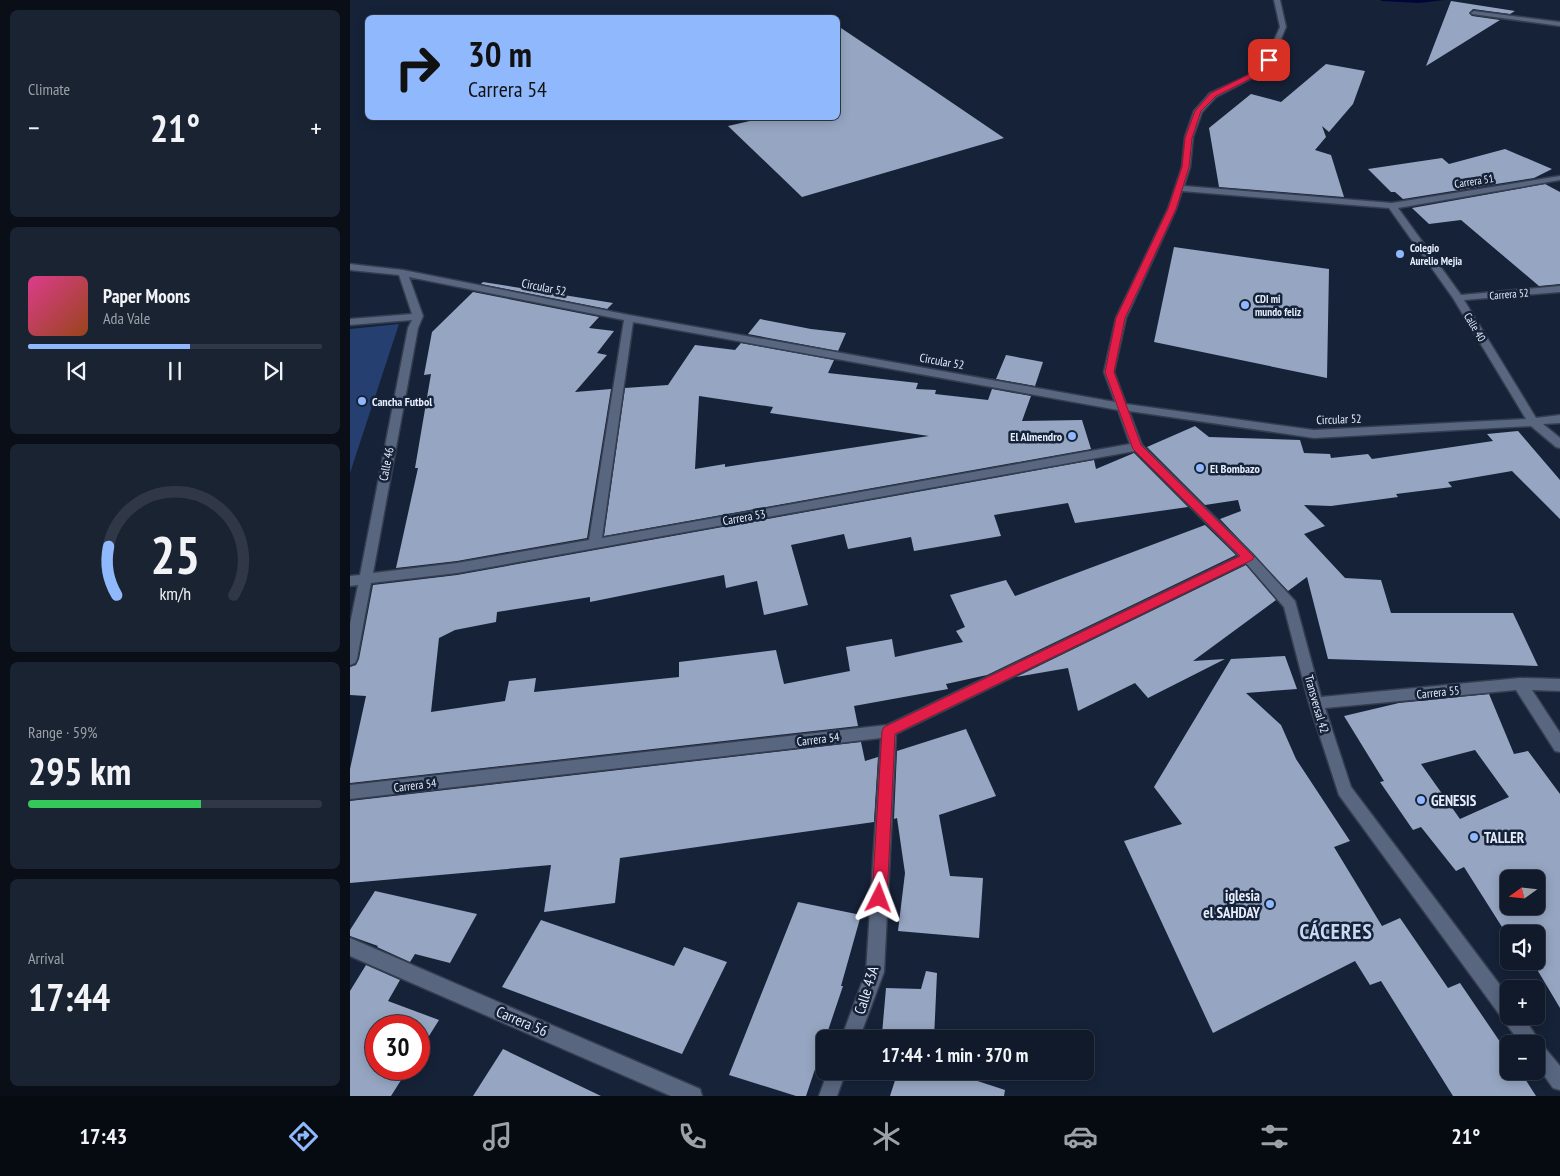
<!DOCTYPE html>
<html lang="en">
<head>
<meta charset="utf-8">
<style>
	:root { --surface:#101a2a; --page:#192332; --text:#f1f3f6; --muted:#9ca1a8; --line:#303847; --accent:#90b8fd }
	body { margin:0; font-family:"PT Sans Narrow",sans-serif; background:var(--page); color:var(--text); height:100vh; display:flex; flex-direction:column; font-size:19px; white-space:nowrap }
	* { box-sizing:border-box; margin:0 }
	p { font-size:16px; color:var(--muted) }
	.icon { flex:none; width:28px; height:28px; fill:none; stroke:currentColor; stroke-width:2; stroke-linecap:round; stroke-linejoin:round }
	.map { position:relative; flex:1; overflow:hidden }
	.sheet { display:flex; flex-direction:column; gap:10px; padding:10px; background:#090e17; width:350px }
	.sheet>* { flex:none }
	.banner { position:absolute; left:15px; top:15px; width:475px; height:105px; border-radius:8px; box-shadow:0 2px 12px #0003,0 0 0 1px var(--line); background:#90b8fd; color:#111; overflow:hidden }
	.needle { width:32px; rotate:255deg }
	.tools { position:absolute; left:1150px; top:870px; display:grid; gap:10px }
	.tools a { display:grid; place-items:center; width:45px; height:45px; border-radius:8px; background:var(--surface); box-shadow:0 2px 12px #0003,0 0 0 1px var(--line); font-size:25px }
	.speed { position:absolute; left:15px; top:1015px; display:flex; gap:10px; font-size:25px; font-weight:700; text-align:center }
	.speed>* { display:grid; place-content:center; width:65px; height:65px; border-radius:50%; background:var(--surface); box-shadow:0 2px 12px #0003,0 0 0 1px var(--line); line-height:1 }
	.speed .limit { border:8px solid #d22; background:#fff; color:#111 }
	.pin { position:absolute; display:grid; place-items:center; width:42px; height:42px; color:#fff; margin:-21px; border-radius:10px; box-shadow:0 2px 8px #0006 }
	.me { position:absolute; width:55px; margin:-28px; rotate:3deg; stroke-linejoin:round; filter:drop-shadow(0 0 4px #0008) }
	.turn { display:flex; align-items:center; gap:18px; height:105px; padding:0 20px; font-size:22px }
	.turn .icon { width:65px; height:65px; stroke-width:2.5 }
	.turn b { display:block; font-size:35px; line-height:42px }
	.big { font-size:38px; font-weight:800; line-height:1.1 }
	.sheet .card { flex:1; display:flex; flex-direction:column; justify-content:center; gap:8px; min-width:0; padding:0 18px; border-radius:8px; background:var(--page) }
	.sheet .dial { align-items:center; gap:0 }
	.dial svg { height:130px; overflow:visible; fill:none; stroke:var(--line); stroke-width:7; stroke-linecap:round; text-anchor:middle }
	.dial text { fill:var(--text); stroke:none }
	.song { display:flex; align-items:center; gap:15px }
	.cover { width:60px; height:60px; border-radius:8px; background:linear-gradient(135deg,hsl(330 70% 55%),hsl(20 70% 35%)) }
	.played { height:5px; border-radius:2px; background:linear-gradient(90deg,var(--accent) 55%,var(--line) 55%) }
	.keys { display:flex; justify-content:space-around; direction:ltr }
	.heat { display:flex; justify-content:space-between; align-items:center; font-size:28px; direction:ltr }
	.charge { height:8px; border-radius:4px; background:linear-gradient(90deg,#34c759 59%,var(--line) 0) }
	.trip { position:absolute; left:466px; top:1030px; width:278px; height:50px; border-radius:8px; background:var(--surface); box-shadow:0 2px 12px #0003,0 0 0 1px var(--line); font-weight:800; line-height:50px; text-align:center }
	.menu { display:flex; height:80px; justify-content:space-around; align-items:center; background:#060a11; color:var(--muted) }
	.menu .icon { width:35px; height:35px }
	.menu .active { color:var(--accent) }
	.menu b { font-size:22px; color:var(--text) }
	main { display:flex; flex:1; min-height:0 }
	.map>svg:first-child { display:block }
</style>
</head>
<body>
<main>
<section class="sheet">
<div class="card"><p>Climate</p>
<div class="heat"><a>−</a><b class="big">21°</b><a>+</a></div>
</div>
<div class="card">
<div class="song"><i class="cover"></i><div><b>Paper Moons</b><p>Ada Vale</p></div></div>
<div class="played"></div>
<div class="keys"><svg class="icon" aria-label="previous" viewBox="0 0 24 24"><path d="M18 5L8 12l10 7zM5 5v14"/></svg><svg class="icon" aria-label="pause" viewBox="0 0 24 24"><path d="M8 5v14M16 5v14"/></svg><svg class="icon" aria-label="next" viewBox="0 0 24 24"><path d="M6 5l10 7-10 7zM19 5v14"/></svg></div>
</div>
<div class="card dial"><svg viewBox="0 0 100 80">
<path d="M14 69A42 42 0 1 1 86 69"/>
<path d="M14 69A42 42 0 0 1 9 39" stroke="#90b8fd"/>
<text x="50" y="56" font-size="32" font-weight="700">25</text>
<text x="50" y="72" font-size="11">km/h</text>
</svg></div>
<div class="card"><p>Range · 59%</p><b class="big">295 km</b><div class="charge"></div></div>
<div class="card"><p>Arrival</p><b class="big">17:44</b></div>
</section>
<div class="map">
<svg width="1210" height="1096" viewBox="0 0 1210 1096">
	<rect width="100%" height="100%" fill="#162238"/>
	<path fill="#243f70" d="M49,324L0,473V329Z"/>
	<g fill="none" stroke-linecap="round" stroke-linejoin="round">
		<path fill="#000538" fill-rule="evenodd" d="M1030,0H1094L1069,3L1032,1Z"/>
	</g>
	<path fill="#96a6c2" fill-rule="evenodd" d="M1101,1L1165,11L1160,14L1123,9L1119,13L1122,16L1150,20L1076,66Z
		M488,26L573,83L654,138L452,197L378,126L413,118H488Z
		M976,64L1015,71L1003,104L979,132L972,126L976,137L965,150L981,155L994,197L869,187L859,128L901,94L931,102Z
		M1155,149L1202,169L1184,178L1053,199L1045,192H1041L1018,169L1092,158L1099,164Z
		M1195,184L1210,192V284L1189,286L1111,220L1079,224L1062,208Z
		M824,247L979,269L977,378L804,342Z
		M133,282L263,303L257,309L131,284Z
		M123,292L249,317L239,328L264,331L247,353L257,355L225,392L261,389L237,538L107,561L46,568L68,468H65L81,374L74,375L82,332Z
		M410,319L461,329L496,333L488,351L398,334Z
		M391,343L484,360L478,373L568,383L566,389L586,390L585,394L638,400L642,389L681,396L672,421L732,420L741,449L254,536L275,388L318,385L345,345L385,350ZM349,396L423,407L420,413L579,436L375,467V464L345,469Z
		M656,355L693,362L685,386L646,379Z
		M845,426L859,437L950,440L954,453L980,454L981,458L1018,454L1022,459L1143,441L1137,434L1168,431L1210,480V519L1162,471L1098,482L1102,487L1046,494L1048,497L981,506L954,505L975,526L954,534L995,578L1031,580L1041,613H1163L1188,666L978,659L957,577L938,591L870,519L891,511L888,500L855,505L797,447Z
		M784,453L838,507L725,523L718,503L644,515L651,536L564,551L561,537L498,549L494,534L441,545L458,605L414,615L407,581L376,588L374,575L240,602V597L147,612L146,622L105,630L89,638L81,712L155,701L159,681L186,678L184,692L329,677V662L426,650L434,684L500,671L496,647L542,639L545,657L613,642L606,631L615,627L600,595L656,580L665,596L855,525L886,555L637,675L596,684L598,689L504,706L508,726L0,783V769L16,696L0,695V667L6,665L9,659L23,585L107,575L744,460L746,469Z
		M896,565L926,600L843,661L875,659L798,698L785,683L728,711L718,668L666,677Z
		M935,656L947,689L896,693L931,725L946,759L1000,841L984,847L1032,926L1050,918L1098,988L1110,983L1159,1055V1071H1170L1186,1096H1103L1031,981L1020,985L1005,961L863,1033L774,841L832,824L804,787L881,659Z
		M1139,694L1164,754L1178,751L1210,794V1008L1182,961H1186V934H1165L1159,924V938L1114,867L1106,871L1071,827L1063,830L1030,782L1034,781L994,716L1049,703ZM1125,750L1159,797L1110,819L1071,764ZM1159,879H1186V906H1159Z
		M616,729L646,796L589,815L600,876L633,878L629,938L548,931L555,873L547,818L544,819L547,751Z
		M511,742L515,761L528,757L524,822L270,858L265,903L194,912L201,865L0,883V801Z
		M25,891L127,914L100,963L65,954L60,962L27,947L28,946L0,936V930Z
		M448,902L511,915L491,986H493L456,1096H446L379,1075Z
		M191,920L324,966L334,947L377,962L332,1054L152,987Z
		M16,965L50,980L38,1001L89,1020L69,1052V1026H26V1069H58L41,1096H0V991Z
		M576,971L587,973L584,1039H557L558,1035L532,1034L536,988L571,989Z
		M153,1049L251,1096H123Z
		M548,1071H597L655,1090L654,1096H540Z"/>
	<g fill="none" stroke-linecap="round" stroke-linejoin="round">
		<g stroke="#353d4f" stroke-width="3">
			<path id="minor" d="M924,0H930L936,27L922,60L908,75L866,97L852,112L843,137L840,167L834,186L1042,203L1210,176V180L1048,208L1111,295L1210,286V292L1114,300L1186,418L1210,415V423L1193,424L1210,438V448L1206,447L1181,426L964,438L779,411L792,445L902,554L945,601L971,697L1170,678L1210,679V691L1182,690L1210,733V752L1205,751L1166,690L975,708L1001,787L1159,997V1016H1173L1190,1042L1210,1066V1090L1203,1088L1186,1064V1044H1171L989,795L959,703L934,607L896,563L546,734L534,972L509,1039H491L516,972L531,738L0,799V785L537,725L889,556L785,451L107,573L21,583L7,659L5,663L0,665V624L8,585L0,586V576L10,575L58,328L62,320L0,325V319L62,314L49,275L0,270V264L53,270L279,315L765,402L754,372L766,318L818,209L832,167L835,137L844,111L860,93L904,73L916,59L930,27ZM832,191L1039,208L1103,298L1176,419L964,430L776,404L764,372L776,318L826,209ZM59,277L274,320L239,540L107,563L23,573L68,328L73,316ZM283,322L768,410L780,444L252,538Z
				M1124,11L1210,22V26L1122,14L1121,13Z
				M0,938L350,1089L352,1096H321L0,956Z
				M478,1071H496L487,1096H469Z"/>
		</g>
		<use href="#minor" fill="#586680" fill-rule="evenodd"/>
	</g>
	<path fill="#e11d48" stroke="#92132f" d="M917,59L922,60L908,75L866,96L851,111L842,138L839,167L826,209L775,318L764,372L791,445L904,557L902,560L545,734L537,898L534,903L529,905L524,903L522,898L532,731L534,727L890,556L783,449L755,372L766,318L818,209L832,167L835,138L845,111L861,93L904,72Z"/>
	<g fill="#90b8fd" stroke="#162238" stroke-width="2">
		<circle cx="1050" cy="254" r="5"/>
		<circle cx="895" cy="305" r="5"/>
		<circle cx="12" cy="401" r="5"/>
		<circle cx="722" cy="436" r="5"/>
		<circle cx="850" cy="468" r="5"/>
		<circle cx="1071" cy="800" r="5"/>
		<circle cx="1124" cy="837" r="5"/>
		<circle cx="920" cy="904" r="5"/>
	</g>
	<g text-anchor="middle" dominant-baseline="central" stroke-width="5" stroke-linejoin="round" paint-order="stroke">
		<g font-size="11" fill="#e5edfc" stroke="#162238">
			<text transform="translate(1124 181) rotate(-9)">Carrera 51</text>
			<text transform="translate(1159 294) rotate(-5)">Carrera 52</text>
			<text transform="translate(1125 327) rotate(59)">Calle 40</text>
		</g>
		<g font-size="11" font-weight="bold" fill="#e5edfc" stroke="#162238" text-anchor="start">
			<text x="1060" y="248">Colegio<tspan x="1060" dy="13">Aurelio Mejia</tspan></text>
			<text x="905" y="299">CDI mi<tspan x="905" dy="13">mundo feliz</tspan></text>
		</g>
		<g font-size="12" fill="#e5edfc" stroke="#162238">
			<text transform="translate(194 287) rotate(11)">Circular 52</text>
			<text transform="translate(592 361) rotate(10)">Circular 52</text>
			<text transform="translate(989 419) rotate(-2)">Circular 52</text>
			<text transform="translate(36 464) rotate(-79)">Calle 46</text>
			<text transform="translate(394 517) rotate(-10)">Carrera 53</text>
			<text transform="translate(1088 692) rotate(-6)">Carrera 55</text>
			<text transform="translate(967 704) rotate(74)">Transversal 42</text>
			<text transform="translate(468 739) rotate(-7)">Carrera 54</text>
			<text transform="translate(65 785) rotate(-7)">Carrera 54</text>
		</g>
		<g font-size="12" font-weight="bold" fill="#e5edfc" stroke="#162238" text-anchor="start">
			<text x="22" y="401">Cancha Futbol</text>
			<text x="712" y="436" text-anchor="end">El Almendro</text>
			<text x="860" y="468">El Bombazo</text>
		</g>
		<g font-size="15" font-weight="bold" fill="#e5edfc" stroke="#162238" text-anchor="start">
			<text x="1081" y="800">GENESIS</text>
			<text x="1134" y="837">TALLER</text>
			<text x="910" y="895" text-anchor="end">iglesia<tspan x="910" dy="17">el SAHDAY</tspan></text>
		</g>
		<g font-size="15" fill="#e5edfc" stroke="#162238">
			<text transform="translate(516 990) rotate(-73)">Calle 43A</text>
			<text transform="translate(172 1021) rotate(23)">Carrera 56</text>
		</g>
		<g font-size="21" font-weight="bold" letter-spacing="1" fill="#cad9f3" stroke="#162238">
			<text x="986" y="931">CÁCERES</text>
		</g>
	</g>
</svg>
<div class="tools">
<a><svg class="needle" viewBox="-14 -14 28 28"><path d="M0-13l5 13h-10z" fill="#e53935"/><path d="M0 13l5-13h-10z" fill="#9ca1a8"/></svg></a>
<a><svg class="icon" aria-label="sound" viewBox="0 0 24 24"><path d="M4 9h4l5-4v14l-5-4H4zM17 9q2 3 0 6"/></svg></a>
<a>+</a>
<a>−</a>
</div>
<div class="speed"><div class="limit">30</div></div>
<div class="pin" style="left:919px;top:60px;background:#d93025"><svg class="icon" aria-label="arrive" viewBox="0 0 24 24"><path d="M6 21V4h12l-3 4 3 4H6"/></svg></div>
<svg class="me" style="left:529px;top:898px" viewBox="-20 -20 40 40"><path d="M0-17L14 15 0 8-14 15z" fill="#e11d48" stroke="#fff" stroke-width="4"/></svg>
<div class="trip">17:44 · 1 min · 370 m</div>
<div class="banner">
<div class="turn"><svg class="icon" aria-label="right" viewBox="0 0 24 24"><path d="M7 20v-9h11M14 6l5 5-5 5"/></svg><div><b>30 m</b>Carrera 54</div></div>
</div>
</div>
</main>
<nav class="menu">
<b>17:43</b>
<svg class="icon active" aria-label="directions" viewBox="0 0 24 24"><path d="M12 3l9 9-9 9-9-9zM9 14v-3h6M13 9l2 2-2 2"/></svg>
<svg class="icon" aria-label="music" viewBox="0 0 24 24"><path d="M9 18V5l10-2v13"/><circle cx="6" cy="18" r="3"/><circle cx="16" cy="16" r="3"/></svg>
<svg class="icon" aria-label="phone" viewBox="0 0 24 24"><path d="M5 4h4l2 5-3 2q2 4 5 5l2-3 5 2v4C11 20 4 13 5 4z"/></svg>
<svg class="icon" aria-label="climate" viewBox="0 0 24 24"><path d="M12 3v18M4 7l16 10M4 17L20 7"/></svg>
<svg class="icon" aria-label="car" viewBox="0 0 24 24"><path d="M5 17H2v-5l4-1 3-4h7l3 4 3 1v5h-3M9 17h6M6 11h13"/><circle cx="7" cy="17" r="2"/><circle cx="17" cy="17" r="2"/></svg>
<svg class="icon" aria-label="filters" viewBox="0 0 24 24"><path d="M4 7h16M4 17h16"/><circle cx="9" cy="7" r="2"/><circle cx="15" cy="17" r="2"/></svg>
<b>21°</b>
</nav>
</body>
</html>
